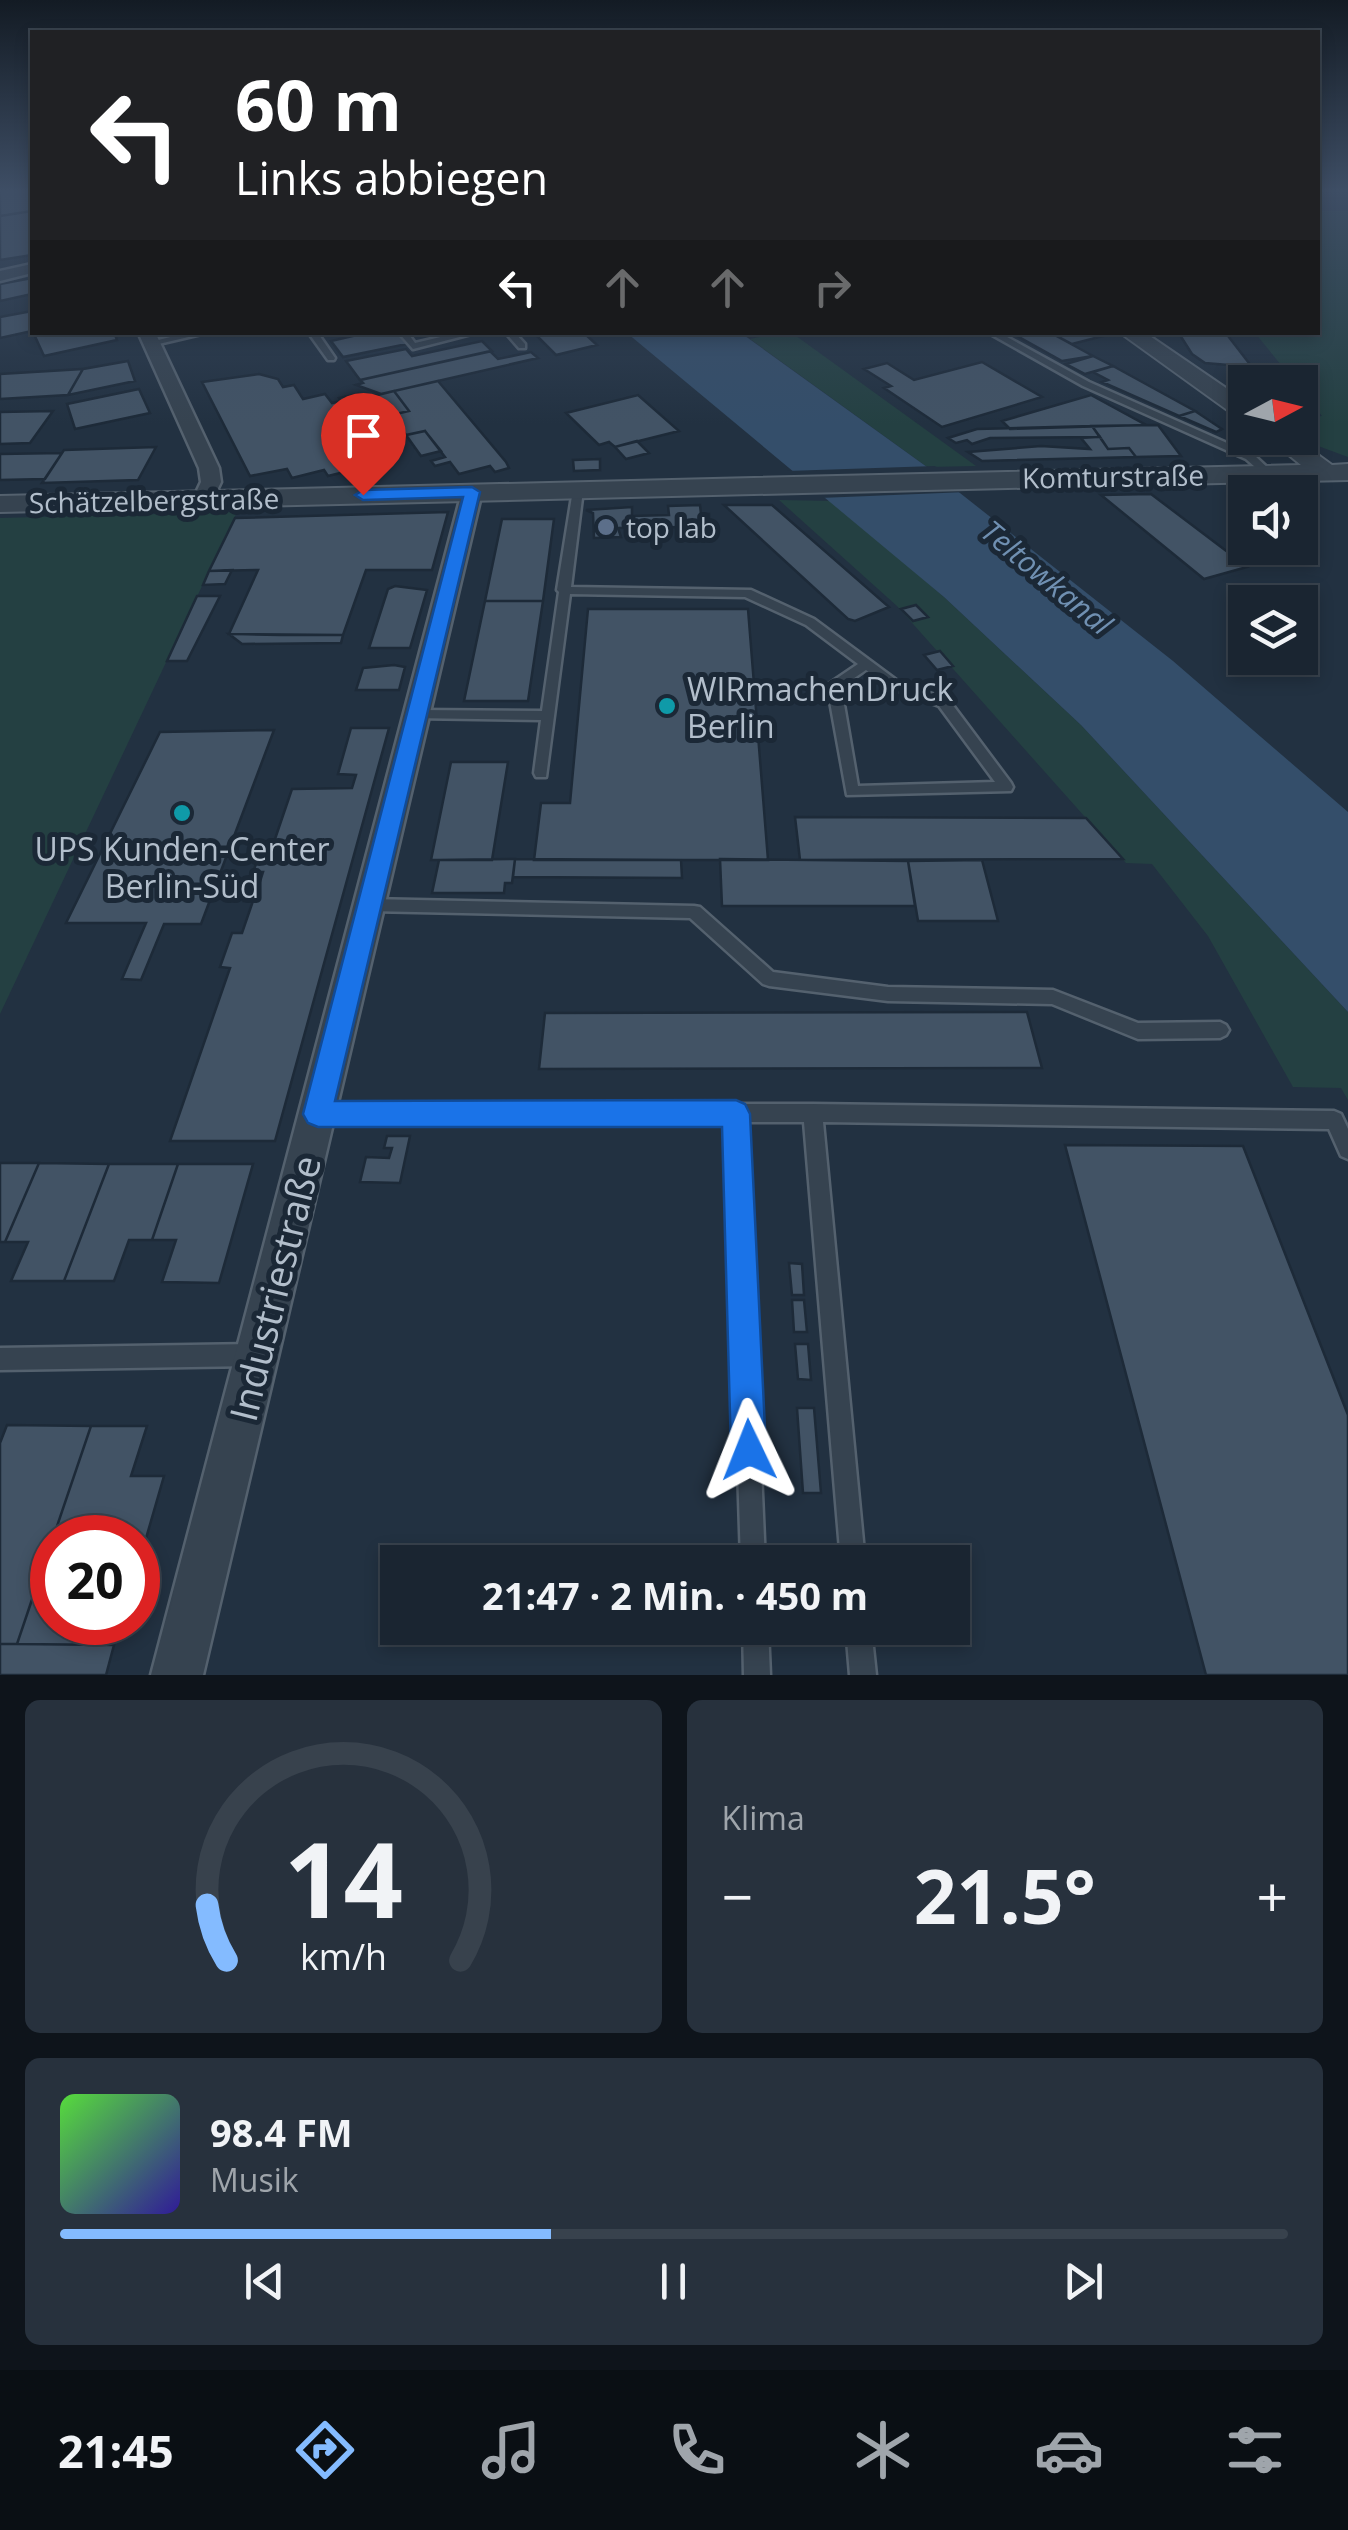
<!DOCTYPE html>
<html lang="de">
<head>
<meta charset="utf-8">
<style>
	:root { --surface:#1a2531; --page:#27313d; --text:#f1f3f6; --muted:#9fa5ab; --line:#38424d; --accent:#84bbff }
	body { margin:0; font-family:"Open Sans",sans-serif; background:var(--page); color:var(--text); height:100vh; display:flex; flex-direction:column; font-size:38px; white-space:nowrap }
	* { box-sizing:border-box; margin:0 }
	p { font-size:32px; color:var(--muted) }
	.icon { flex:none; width:55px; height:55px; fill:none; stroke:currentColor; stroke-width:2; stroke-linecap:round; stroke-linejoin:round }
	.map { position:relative; height:1675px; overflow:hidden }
	.drawer { display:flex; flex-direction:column; gap:25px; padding:25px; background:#0e141b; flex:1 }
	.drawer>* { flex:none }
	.hud { position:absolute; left:30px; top:30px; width:1290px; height:305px; border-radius:0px; box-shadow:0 5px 15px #0003,0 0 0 2px var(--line); background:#202124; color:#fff; overflow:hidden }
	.needle { width:65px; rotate:83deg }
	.buttons { position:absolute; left:1228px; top:365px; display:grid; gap:20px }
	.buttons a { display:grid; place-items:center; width:90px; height:90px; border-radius:0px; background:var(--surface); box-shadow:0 5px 15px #0003,0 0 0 2px var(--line); font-size:50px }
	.speed { position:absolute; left:30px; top:1515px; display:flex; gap:20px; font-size:50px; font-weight:700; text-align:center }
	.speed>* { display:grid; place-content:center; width:130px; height:130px; border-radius:50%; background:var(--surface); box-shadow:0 5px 15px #0003,0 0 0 2px var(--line); line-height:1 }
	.speed .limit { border:15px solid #d22; background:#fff; color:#111 }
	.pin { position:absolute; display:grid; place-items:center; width:85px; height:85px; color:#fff; margin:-102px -42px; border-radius:50% 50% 50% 0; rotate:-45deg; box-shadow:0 0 10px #0007 }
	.pin .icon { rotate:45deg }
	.me { position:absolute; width:110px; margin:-55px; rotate:358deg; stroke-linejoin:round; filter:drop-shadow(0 0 8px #0008) }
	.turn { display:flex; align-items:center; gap:35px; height:210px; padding:0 40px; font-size:45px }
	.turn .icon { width:130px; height:130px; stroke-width:2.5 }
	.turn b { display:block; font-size:70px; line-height:85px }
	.lanes { display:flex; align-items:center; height:95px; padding:0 40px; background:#0003; justify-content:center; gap:50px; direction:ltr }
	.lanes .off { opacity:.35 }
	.big { font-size:75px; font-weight:700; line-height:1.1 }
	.drawer .widget { flex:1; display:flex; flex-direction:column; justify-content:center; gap:15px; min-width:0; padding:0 35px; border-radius:15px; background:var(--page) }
	.drawer .dial { align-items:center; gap:0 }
	.dial svg { height:260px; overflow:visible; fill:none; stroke:var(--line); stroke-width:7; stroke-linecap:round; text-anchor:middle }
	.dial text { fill:var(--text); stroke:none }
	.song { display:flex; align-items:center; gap:30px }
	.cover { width:120px; height:120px; border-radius:15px; background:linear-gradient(135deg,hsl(110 70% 55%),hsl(250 70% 35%)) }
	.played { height:10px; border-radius:5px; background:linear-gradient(90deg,var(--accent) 40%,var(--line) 40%) }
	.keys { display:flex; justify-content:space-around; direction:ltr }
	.heat { display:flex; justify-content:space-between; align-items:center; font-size:55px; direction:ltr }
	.drawer .tiles { flex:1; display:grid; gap:25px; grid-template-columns:1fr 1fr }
	.widget:last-child { grid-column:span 2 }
	.trip { position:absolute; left:380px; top:1545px; width:590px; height:100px; border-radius:0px; background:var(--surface); box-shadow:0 5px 15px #0003,0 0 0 2px var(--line); font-weight:700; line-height:100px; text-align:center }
	.dock { display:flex; height:160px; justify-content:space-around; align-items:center; background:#0a0f14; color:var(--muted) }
	.dock .icon { width:70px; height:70px }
	.dock .on { color:var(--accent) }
	.dock b { font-size:45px; color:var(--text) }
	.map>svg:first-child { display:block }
</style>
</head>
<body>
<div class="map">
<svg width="1348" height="1675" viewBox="0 0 1348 1675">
	<rect width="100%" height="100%" fill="#223141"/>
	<path fill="#244042" d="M1318,211H1348V457L1310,443L1300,425L1301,417L1322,416L1300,388V382H1295L1255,333L1318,332Z
		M779,333H792L976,466L927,467L750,339Z
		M779,500L832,501L944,597L1081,725L1348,1012V1100L1341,1088L1293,1087L1208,936L1152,864L1126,863L897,606Z
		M237,512L0,1014V518Z"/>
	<path fill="#344e6a" d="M627,333H741L927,467L1173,661L1348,812V1012L1081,725L944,597Z"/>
	<path fill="#223141" d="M935,466L967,492L820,498L787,471Z"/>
	<path fill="#425365" stroke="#1d2a38" stroke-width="2.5" d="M0,189H32V211L0,216Z
		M32,211V255L0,260V216Z
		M32,278V294L0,301V284Z
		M32,311V331L0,338V317Z
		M33,332H114L117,340L44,356Z
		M370,332H397L407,344L343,357L331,341Z
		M533,332H583L597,345L556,355Z
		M1010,332L1051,333L1093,356L1062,361Z
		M1037,332H1099L1103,336L1072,344L1051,333Z
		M1178,332H1225L1252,367L1205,363L1192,354Z
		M482,341L492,351L360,380L346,361L406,349L412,356Z
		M490,351L498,359L531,352L538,358L381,394L356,385L363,383L360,380Z
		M1093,356L1113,366L1085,374L1066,364Z
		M128,361L135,381L68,395L83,369Z
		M982,362L1042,397L942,427L884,388L891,386L864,369L887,363L914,380Z
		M1113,366L1175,400L1195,411L1179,416L1102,382L1108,380L1093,372Z
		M83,369L68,395L0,399V374Z
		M259,374L278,379L283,387L294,385L303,399L325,394L332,403L341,401L373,446L362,449L373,465L328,476L324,470L292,478L287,469L250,476L202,382Z
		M438,381L506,462L509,468L495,472L490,466L459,474L450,462L435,466L431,461L445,457L425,431L406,435L391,415L409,411L394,391Z
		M139,389L150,413L75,429L67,404Z
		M394,391L409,411L357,423L339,398L358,394L361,399Z
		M638,395L679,431L615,447L609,442L599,445L566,413Z
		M1091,395L1146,425L1010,429L1002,421Z
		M53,411L30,443L0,444V412Z
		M1195,411L1222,429L1216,432L1179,416Z
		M1158,425L1181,456L1136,457L1129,448L1108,449L1092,426Z
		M1092,426L1100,437L990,438L972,444L967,440L956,443L948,438L977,429Z
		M425,431L441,451L421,456L406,435Z
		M1100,437L1108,449L1129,448L1136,457L982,461L968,452L1041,446L1090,449L1081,438Z
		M637,441L649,453L626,459L615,447Z
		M156,447L138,480L42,483L64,450Z
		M62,453L45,479L0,480V454Z
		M600,459V470L574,471L573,460Z
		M1151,494L1229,553L1247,567L1204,579L1101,495Z
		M700,505L701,514H709L710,535L683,536L685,527L618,528L621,537L594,538L593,513L586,510L632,507V516L669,515L668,506Z
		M724,505H772L889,607L855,621L848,619Z
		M448,512L432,570H366L343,635L229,634L258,570L209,571L235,518Z
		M502,519H554L543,601H485Z
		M232,570L225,584L203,585L209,571Z
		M395,586L427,590L410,648H369L388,589Z
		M197,596H220L187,661H167Z
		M485,601H543L528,701H464Z
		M916,605L928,617L913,621L901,609Z
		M588,609H748L768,860H534L541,803H570Z
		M229,634L280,635H343L341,643L242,644Z
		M940,651L953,666L937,670L924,655Z
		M394,665L405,667L399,690H356L363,668Z
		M351,728H389L275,1141H170L230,968L220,967L232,933H242L253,901H244L248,887L258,888L263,872H253L264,842H274L292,789L352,788L356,775L338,774Z
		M274,730L201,924H164L141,980L122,979L146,923H66L160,732Z
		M451,762H508L492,860H431Z
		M795,817L1086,818L1123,859L800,860Z
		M515,859L681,860L682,878L513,877Z
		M515,859L512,883H505L504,893H432L439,860Z
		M720,859L908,861L915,906H722Z
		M982,860L998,921H918L908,861Z
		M1027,1012L1042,1068L539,1069L545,1013Z
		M387,1136H410L400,1183L360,1182L366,1157L389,1158L392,1148H384Z
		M1065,1145L1243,1146L1348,1415V1675H1206Z
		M0,1163H39L5,1242H0Z
		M39,1163L109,1164L64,1281H11L28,1242H5Z
		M109,1164H178L152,1240H129L114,1281H64Z
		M178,1164H253L219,1283L162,1282L176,1240H152Z
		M789,1263L802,1264L804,1295H792Z
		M792,1300H804L807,1332H794Z
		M795,1344H808L811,1380L798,1379Z
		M797,1408H814L821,1493H803Z
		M7,1425L91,1426L17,1644H0V1443Z
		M91,1426H147L131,1476H164L138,1566V1538H53Z
		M52,1540V1622H121L114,1645L17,1644Z
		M0,1644H17L114,1645L106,1675H0Z"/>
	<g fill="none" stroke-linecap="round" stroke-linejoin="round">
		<g stroke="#54616e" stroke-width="5">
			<path id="service" d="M191,332H210L150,346L146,343Z
				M308,332H317L335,358L334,360H328Z
				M398,332H407L415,343L462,332H479L413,349Z
				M505,332H514L525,344V348H519Z
				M987,332H998L1089,382L1254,455L1273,473L1264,475L1246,459L1083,386Z
				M578,487L583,490L571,587L751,590L814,619L899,682L949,700L1011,783L1013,787L1011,791L847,795L827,685L858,664L806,625L745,597L570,594L546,777H536L534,773L541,720L412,718L410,715L417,710L542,711L559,592L557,590L573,490ZM866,670L889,688L939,706L995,782L858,786L841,687Z
				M369,899L694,906L700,907L773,972L888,987L1053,990L1138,1023L1220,1022L1226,1025L1229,1030L1226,1035L1220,1038L1138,1039L1052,1004L888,1001L769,986L763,984L690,918L369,911L363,909L361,905L363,901Z
				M813,1104L1334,1111L1341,1114L1348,1129V1159L1341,1156L1329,1129L823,1122L865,1562H841L804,1122H746L765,1562H741L727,1122L318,1123L311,1120L309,1114L311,1108L318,1105Z
				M254,1344L262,1347L265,1355L262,1363L254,1366L0,1370V1348Z
				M743,1628H768L770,1675H744Z
				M846,1628H871L876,1675H850Z"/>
		</g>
		<g stroke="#54616e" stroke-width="5">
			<path id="minor" d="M32,264V273L0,281V271Z
				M138,332H155L219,468L221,482L211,503L204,505L193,499L201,482L199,468Z
				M472,486L482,492L203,1675H151L462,492Z"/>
		</g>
		<g stroke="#54616e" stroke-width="4">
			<path id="tertiary" d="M1119,332H1144L1245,401V419L1237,417Z
				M1268,438H1295L1332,465L1348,464V480L0,512V496L1301,465Z"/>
		</g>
		<use href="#service" fill="#364350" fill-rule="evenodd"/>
		<use href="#minor" fill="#364350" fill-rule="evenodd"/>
		<use href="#tertiary" fill="#364350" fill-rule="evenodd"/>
	</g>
	<linearGradient id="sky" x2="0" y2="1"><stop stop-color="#131b24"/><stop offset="0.45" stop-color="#3e4e65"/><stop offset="1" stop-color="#3e4e65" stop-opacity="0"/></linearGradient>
	<rect width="1348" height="424" fill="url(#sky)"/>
	<path fill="#1a73e8" stroke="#114b97" stroke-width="2.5" d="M472,487L480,492L335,1101L736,1100L745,1104L750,1114L766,1450L761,1463L749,1468L736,1463L731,1450L722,1127H318L308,1123L303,1114L463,497L363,500L355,495L363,490Z"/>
	<circle fill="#5c6f8a" stroke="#1b2836" stroke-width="4" cx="606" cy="527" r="10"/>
	<g fill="#0f9aa8" stroke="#1b2836" stroke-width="4">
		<circle cx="667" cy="706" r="10"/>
		<circle cx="182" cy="813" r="10"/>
	</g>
	<g text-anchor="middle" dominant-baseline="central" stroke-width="10" stroke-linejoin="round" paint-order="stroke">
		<g font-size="28" fill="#b2becb" stroke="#1b2836">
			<text transform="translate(1113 476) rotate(-1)">Komturstraße</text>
			<text transform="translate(154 500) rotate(-1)">Schätzelbergstraße</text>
		</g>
		<g font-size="28" fill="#b2becb" stroke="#1b2836" text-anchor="start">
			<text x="626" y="527">top lab</text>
		</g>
		<g font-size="30" font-style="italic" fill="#7090b2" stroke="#1b2836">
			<text transform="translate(1047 577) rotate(40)">Teltowkanal</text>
		</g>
		<g font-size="32" fill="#b2becb" stroke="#1b2836" text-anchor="start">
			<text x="687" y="688">WIRmachenDruck<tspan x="687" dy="37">Berlin</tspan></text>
			<text x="182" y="848" text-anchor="middle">UPS Kunden-Center<tspan x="182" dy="37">Berlin-Süd</tspan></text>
		</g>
		<g font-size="38" fill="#b2becb" stroke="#1b2836">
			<text transform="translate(274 1288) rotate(-76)">Industriestraße</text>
		</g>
	</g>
</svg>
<div class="buttons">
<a><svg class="needle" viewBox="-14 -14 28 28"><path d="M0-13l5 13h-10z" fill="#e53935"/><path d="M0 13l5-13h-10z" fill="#9fa5ab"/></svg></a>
<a><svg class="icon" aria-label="sound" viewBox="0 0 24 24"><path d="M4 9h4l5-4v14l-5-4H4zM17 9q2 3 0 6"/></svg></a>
<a><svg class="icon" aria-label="layers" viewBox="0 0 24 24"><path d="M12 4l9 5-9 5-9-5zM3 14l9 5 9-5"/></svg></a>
</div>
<div class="speed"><div class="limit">20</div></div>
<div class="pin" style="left:363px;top:495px;background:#d93025"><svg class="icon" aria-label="arrive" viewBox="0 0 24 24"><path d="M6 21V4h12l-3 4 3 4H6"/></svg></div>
<svg class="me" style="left:749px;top:1450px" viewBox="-20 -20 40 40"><path d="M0-17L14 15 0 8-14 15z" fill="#1a73e8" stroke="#fff" stroke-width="4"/></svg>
<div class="trip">21:47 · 2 Min. · 450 m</div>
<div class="hud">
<div class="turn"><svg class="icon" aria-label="left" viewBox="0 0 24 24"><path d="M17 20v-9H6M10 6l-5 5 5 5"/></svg><div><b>60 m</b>Links abbiegen</div></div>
<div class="lanes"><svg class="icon" aria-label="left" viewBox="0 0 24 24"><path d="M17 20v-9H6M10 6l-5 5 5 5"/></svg><svg class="icon off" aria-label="ahead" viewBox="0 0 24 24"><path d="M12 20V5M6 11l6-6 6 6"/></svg><svg class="icon off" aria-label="ahead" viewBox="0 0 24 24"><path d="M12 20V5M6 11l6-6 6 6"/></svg><svg class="icon off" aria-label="right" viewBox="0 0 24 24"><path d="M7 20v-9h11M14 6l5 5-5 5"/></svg></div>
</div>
</div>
<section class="drawer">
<div class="tiles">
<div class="widget dial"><svg viewBox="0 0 100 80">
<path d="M14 69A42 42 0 1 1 86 69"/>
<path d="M14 69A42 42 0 0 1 8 52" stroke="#84bbff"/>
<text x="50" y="56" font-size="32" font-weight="700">14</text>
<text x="50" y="72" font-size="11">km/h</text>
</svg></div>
<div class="widget"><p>Klima</p>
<div class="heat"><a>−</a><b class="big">21.5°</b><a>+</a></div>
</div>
<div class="widget">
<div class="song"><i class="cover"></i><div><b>98.4 FM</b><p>Musik</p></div></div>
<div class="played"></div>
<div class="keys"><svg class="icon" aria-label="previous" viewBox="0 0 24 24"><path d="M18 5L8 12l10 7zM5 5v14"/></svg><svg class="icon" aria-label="pause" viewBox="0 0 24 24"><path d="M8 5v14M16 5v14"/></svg><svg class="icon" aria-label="next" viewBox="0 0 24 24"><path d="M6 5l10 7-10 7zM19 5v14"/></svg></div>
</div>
</div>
</section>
<nav class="dock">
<b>21:45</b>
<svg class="icon on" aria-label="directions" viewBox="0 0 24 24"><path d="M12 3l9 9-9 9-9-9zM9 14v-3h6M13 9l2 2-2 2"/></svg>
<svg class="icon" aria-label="music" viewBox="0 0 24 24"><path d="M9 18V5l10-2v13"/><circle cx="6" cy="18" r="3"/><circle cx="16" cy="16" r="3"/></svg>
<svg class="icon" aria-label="phone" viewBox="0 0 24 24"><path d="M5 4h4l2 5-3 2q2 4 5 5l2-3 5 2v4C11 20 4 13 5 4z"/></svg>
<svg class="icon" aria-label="climate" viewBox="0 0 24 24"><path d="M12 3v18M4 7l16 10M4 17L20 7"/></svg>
<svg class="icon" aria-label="car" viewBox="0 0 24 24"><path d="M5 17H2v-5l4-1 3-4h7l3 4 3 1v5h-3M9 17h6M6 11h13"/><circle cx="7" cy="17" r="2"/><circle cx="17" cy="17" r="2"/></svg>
<svg class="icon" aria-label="filters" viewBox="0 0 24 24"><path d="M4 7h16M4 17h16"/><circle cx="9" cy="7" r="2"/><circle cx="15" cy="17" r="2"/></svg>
</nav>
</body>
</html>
